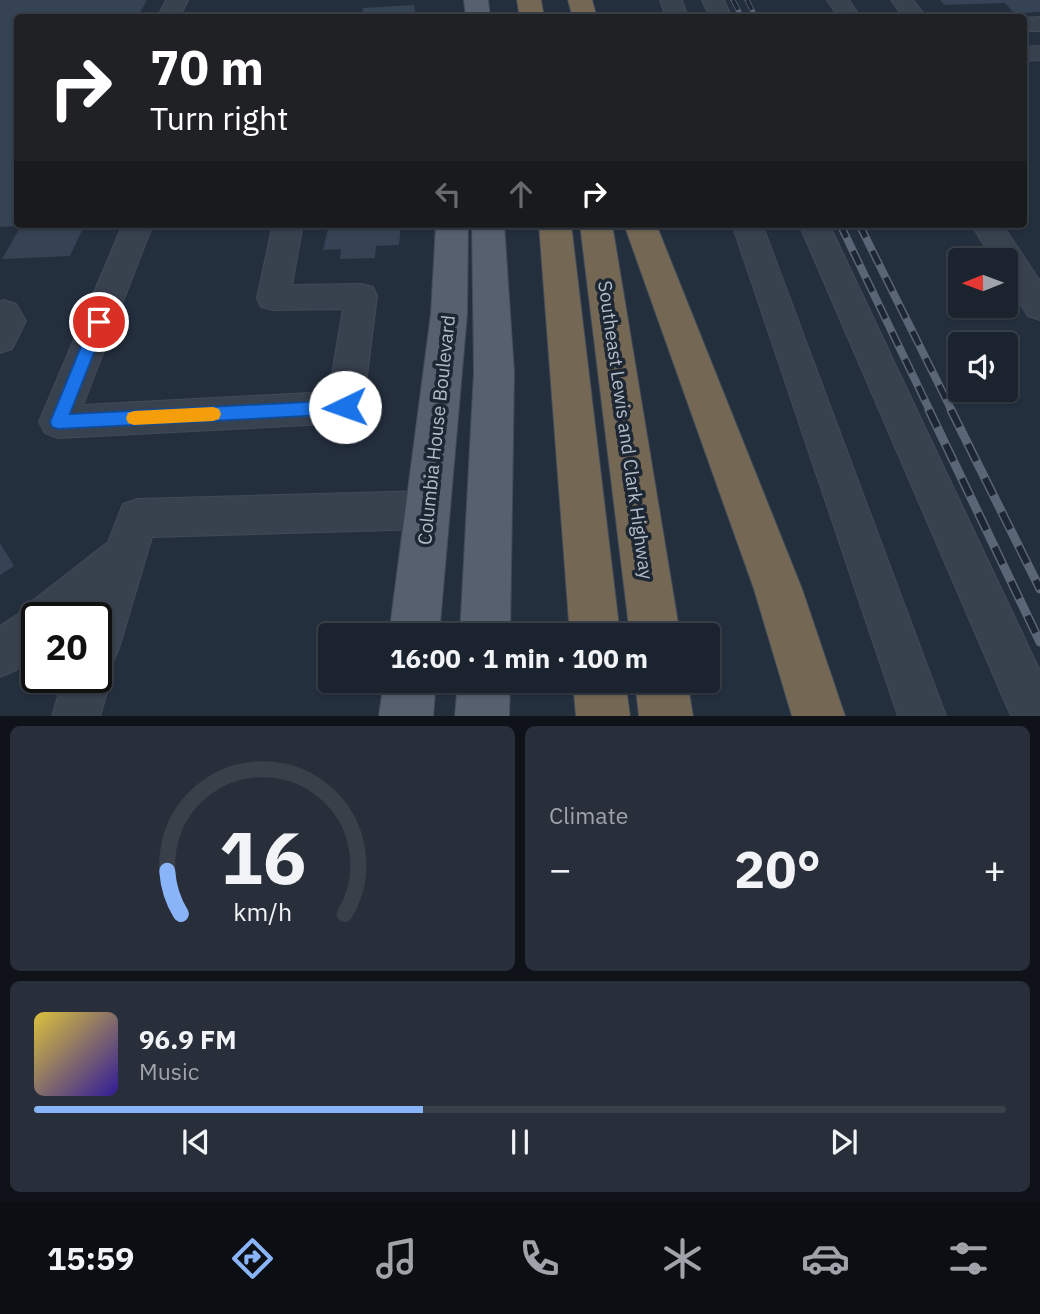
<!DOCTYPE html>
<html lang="en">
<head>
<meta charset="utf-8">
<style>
	:root { --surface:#1b232e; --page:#282f3a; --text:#f1f3f6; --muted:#a0a4aa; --line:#39404a; --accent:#8ab4f8 }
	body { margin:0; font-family:"IBM Plex Sans",sans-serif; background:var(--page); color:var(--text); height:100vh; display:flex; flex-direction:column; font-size:26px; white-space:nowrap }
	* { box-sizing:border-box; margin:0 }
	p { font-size:23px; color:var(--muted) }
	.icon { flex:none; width:38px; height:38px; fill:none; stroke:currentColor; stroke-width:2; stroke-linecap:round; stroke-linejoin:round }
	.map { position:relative; height:716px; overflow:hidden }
	.sheet { display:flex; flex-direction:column; gap:10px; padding:10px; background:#0f1319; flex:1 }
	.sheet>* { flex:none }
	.guide { position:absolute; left:14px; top:14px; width:1013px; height:214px; border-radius:7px; box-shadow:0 2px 5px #0004,0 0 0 2px var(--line); background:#202124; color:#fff; overflow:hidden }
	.needle { width:46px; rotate:269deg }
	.controls { position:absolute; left:948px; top:248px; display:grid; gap:14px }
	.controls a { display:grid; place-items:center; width:70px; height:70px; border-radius:7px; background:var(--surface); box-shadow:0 2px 5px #0004,0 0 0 2px var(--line); font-size:35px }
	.speed { position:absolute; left:21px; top:602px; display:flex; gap:14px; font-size:35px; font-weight:700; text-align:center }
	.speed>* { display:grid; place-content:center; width:91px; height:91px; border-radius:50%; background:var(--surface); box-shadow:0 2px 5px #0004,0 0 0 2px var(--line); line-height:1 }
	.speed .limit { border:4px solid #111; border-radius:10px; background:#fff; color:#111 }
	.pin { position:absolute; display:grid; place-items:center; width:60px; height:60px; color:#fff; margin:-30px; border:4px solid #fff; border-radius:50%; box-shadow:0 2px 7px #0007 }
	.me { position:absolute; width:77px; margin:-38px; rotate:267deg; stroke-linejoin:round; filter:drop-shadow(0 0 5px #0008) }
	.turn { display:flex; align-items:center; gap:24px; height:147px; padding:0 21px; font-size:32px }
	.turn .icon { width:91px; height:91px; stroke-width:2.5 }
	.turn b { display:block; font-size:49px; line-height:60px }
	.lanes { display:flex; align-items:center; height:66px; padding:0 21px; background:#0003; justify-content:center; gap:35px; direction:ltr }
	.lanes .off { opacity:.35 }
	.big { font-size:52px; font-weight:700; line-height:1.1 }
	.sheet .card { flex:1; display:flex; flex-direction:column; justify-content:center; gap:10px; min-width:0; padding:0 24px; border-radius:10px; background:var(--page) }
	.sheet .dial { align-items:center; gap:0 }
	.dial svg { height:182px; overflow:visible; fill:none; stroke:var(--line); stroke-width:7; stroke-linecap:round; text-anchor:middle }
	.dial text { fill:var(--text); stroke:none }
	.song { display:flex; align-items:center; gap:21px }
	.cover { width:84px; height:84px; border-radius:10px; background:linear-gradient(135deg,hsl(50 70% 55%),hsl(250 70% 35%)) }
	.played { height:7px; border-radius:4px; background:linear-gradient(90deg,var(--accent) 40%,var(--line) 40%) }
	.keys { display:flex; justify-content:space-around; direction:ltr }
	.heat { display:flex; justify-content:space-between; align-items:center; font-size:38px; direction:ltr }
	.sheet .tiles { flex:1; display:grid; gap:10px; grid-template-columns:1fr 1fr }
	.card:last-child { grid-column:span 2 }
	.trip { position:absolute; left:318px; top:623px; width:402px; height:70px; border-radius:7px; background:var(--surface); box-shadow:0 2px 5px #0004,0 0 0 2px var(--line); font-weight:700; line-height:70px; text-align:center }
	.tab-bar { display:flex; height:112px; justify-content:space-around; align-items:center; background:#0b0e12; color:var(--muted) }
	.tab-bar .icon { width:49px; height:49px }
	.tab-bar .current { color:var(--accent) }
	.tab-bar b { font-size:32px; color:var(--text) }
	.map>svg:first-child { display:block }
</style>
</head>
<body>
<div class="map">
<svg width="1040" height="716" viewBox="0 0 1040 716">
	<rect width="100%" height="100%" fill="#242f3e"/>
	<path fill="#364354" d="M0,0H147L137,18H18V226L0,227Z
		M940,0H1040V12L1014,13L1005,3L944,5Z
		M414,5L416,18H361L363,8Z
		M22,224H85L70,256L2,259Z
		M329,224H401L399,245L376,246L375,258L340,259L341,249L323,250Z
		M0,543L14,566L0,575Z"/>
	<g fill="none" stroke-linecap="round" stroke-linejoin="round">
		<g stroke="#414a57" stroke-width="2">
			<path id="minor" d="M166,0H188L179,18H157Z
				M660,0H682L688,18H666Z
				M702,0H724L732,18H710Z
				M827,0H849L861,18H839Z
				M891,0H913L927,18H904Z
				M1040,17V31H1024L1023,18Z
				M1040,46V60L1024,61V47Z
				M123,224H153L83,405L329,392L343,309L273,310L261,307L257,298L273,224H303L292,285L361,284L373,287L377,296L363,407L358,418L345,423L58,438L45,433L39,422Z
				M732,224H762L946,716H898Z
				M799,224H829L1040,671V716H1011Z
				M971,224H1002L1040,281V320L1028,316L1006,281V261H994Z
				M4,300L16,304L26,321L12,349L0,353V301Z
				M427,491L441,496L447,510L441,524L427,529L152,537L119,648L112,664L107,666L112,677L100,716H52L64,677H96V618H37V654L16,670L0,677V626L29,607L31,602L108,542L123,504L138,499Z"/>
		</g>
		<g stroke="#414a57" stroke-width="2">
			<path id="major" d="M464,0H488L490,18H466Z
				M436,224H468L467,314L439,635H389L431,314Z
				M472,224H504L514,372L510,635H460L474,372Z
				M384,681H436L433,716H379Z
				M458,681H510L509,716H455Z"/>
		</g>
		<g stroke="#434c59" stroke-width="2">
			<path id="highway" d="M517,0H541L544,18H520Z
				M568,0H592L597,18H573Z
				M539,224H571L620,635H570Z
				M580,224H612L680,635H630Z
				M624,224H656L802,589L845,716H792L754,589Z
				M573,681H625L630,716H576Z
				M635,681H687L693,716H639Z"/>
		</g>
		<use href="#minor" fill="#38414e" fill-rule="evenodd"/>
		<use href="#major" fill="#56606e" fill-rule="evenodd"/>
		<use href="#highway" fill="#746855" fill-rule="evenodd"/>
		<g stroke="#5a6575" stroke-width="5">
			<path id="rail-far2" d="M733,0L742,18
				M747,0L756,18"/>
		</g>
		<g stroke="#5a6575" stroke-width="8">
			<path id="rail-far1" d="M840,224L930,411
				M859,224L952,411"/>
		</g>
		<g stroke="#5a6575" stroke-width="9">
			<path id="rail" d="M929,410L1040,642
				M951,410L1040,589"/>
		</g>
		<use href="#rail-far2" stroke="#1d2633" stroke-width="3.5" stroke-dasharray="11" stroke-linecap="butt"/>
		<use href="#rail-far1" stroke="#1d2633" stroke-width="5" stroke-dasharray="15" stroke-linecap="butt"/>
		<use href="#rail" stroke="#1d2633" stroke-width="6" stroke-dasharray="19" stroke-linecap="butt"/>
	</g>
	<path fill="#1a73e8" stroke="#114b97" stroke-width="2" d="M99,316L106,322L70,414L345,400L351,402L354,407L351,412L345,414L58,429L52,427L50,422L91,322Z"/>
	<path fill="#f59e0b" d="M213,407L219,409L221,414L219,419L213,421L134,425L128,423L126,418L128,413L134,411Z"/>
	<g text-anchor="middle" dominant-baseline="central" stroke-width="7" stroke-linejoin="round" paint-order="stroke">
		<g font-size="19" fill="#b4bcc9" stroke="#1d2633">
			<text transform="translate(436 430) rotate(-84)">Columbia House Boulevard</text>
			<text transform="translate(626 430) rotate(82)">Southeast Lewis and Clark Highway</text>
		</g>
	</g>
</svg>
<div class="controls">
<a><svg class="needle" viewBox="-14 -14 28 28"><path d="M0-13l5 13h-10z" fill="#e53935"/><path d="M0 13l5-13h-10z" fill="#a0a4aa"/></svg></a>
<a><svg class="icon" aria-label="sound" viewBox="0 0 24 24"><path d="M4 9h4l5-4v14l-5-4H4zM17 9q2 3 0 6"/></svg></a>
</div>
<div class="speed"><div class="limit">20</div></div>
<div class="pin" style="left:99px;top:322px;background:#d93025"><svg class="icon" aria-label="arrive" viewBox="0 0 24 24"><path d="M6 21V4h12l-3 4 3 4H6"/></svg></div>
<svg class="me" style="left:345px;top:407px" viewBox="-20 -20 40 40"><circle r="19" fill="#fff"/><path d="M0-13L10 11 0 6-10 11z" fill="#1a73e8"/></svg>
<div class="trip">16:00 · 1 min · 100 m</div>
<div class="guide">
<div class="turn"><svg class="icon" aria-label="right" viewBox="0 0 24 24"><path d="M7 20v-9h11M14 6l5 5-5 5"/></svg><div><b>70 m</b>Turn right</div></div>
<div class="lanes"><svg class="icon off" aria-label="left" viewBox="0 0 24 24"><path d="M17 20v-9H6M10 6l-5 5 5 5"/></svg><svg class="icon off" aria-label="ahead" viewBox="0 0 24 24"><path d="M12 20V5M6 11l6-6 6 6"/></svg><svg class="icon" aria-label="right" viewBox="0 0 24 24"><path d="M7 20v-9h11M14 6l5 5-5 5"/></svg></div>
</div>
</div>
<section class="sheet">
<div class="tiles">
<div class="card dial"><svg viewBox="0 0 100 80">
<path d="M14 69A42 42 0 1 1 86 69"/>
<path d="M14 69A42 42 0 0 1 8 50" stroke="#8ab4f8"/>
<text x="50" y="56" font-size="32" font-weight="700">16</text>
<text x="50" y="72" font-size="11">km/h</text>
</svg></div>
<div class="card"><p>Climate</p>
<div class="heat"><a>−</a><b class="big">20°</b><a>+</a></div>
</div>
<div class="card">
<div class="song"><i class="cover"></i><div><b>96.9 FM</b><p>Music</p></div></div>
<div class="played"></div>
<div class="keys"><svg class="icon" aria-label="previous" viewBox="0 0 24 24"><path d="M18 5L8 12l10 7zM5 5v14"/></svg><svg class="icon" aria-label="pause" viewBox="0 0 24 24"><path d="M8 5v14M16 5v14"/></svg><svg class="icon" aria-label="next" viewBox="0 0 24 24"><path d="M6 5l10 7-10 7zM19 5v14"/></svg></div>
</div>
</div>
</section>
<nav class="tab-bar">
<b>15:59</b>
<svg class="icon current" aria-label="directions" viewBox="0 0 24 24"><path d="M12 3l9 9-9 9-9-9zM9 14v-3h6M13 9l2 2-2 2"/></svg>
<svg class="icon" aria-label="music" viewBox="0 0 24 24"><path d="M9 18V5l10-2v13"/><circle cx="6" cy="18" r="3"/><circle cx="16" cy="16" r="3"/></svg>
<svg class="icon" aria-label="phone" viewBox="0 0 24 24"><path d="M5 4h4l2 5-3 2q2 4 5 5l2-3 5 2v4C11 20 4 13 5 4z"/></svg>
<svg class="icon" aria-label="climate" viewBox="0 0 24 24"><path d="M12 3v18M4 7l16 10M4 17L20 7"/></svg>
<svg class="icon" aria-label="car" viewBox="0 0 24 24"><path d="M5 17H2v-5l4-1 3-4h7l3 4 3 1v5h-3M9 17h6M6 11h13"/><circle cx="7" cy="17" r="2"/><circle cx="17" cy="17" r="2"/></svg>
<svg class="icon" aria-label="filters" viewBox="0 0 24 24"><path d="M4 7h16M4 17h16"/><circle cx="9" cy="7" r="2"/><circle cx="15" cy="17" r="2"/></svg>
</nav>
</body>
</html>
